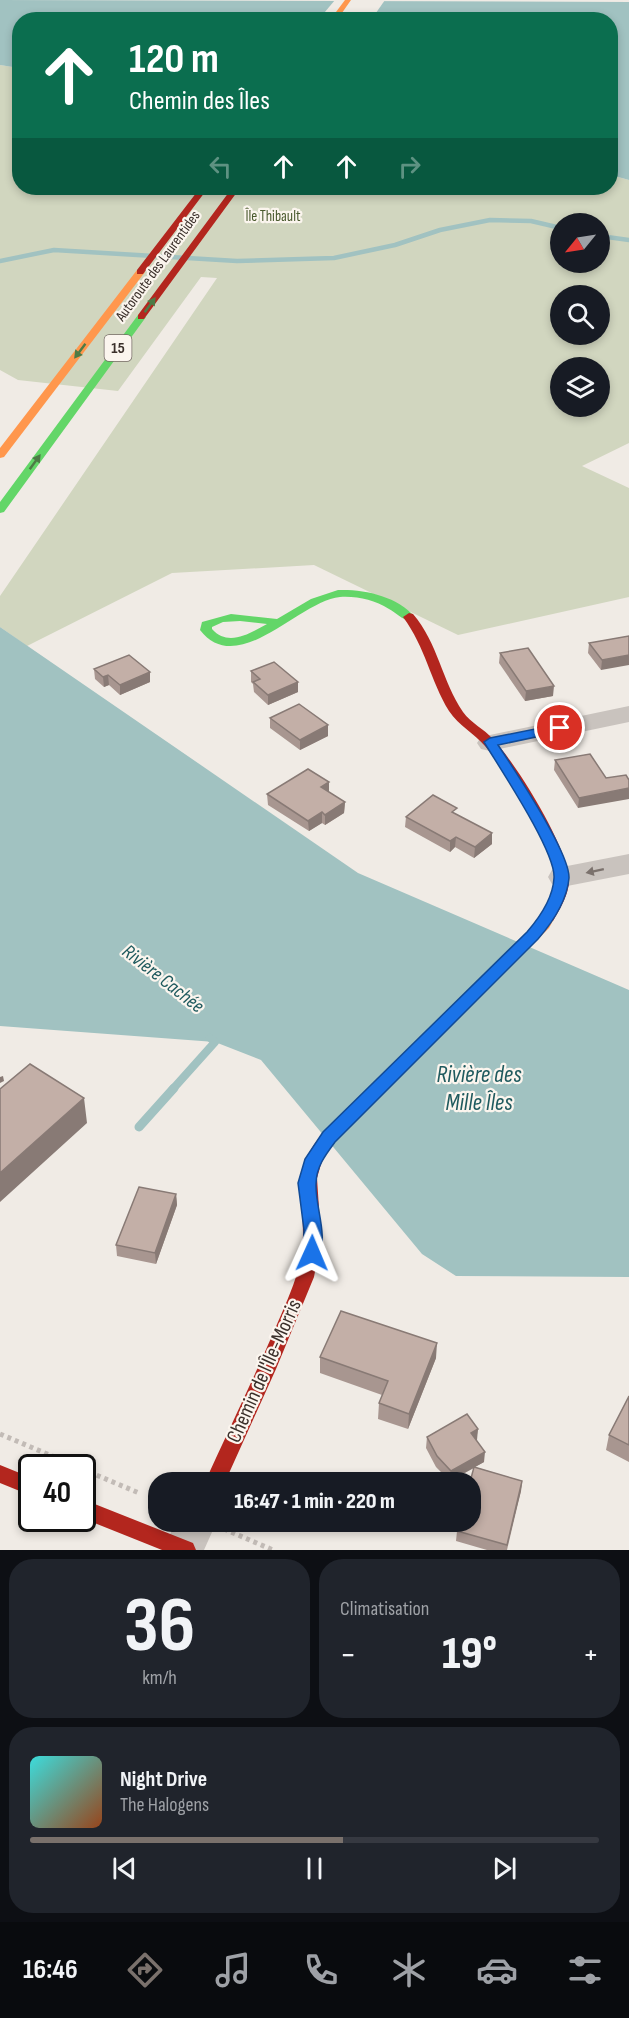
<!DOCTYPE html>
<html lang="fr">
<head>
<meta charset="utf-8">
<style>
	:root { --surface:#171b24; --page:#20242c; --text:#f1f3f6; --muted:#9ea1a6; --line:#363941; --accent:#7a716c }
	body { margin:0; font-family:"Sofia Sans Condensed",sans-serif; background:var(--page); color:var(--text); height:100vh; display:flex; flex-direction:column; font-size:22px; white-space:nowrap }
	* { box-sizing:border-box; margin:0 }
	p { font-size:20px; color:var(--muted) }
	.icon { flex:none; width:33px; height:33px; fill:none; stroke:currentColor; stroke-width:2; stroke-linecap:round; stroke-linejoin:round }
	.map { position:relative; height:1550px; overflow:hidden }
	.sheet { display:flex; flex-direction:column; gap:9px; padding:9px; background:#0d0f14; flex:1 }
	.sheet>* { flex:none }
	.banner { position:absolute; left:12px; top:12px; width:606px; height:183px; border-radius:24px; box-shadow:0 3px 9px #0003; background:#0b6e4f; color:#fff; overflow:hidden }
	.needle { width:39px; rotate:240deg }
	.tools { position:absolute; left:550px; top:213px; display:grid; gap:12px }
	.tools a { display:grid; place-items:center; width:60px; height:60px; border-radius:50%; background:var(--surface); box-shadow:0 3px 9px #0003; font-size:30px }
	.speed { position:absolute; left:18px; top:1454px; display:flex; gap:12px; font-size:30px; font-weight:700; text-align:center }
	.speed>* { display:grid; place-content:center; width:78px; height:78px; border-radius:50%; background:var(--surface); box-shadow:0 3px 9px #0003; line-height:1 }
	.speed .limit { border:3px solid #111; border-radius:9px; background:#fff; color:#111 }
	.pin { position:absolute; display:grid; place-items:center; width:51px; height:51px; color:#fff; margin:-26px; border:3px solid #fff; border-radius:50%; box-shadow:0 2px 6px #0007 }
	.me { position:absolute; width:66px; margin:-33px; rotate:1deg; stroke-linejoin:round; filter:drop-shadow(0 0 4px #0008) }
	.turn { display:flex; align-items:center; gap:21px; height:126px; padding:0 18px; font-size:27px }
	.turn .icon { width:78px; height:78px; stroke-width:2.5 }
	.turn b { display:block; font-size:42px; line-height:51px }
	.lanes { display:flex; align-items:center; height:57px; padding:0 18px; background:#0003; justify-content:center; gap:30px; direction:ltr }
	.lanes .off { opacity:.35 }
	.big { font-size:45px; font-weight:800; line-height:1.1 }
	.sheet .card { flex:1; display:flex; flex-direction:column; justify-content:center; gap:9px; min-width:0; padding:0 21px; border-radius:24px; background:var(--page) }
	.sheet .dial { align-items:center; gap:0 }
	.dial b { font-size:78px; line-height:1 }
	.song { display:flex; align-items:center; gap:18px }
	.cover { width:72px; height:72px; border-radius:9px; background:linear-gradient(135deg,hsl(180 70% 55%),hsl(20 70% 35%)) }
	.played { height:6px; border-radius:3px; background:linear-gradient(90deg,var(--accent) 55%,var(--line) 55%) }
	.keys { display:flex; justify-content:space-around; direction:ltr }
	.heat { display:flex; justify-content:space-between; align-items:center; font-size:33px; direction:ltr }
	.sheet .tiles { flex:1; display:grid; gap:9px; grid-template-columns:1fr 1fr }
	.card:last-child { grid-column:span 2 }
	.trip { position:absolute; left:148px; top:1472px; width:333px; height:60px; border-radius:24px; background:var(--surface); box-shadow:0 3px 9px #0003; font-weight:800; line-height:60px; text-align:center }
	.tab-bar { display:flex; height:96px; justify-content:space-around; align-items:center; background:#090b0e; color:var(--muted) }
	.tab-bar .icon { width:42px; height:42px }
	.tab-bar .on { color:var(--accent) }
	.tab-bar b { font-size:27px; color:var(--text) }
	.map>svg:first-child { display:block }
</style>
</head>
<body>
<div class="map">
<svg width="629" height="1550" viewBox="0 0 629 1550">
	<rect width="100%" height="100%" fill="#f0ebe5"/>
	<path fill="#d1d6bf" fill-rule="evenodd" d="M0,65L19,68L20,188H610L611,175L629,180V443L582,466L629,488V597L458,635L314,565L172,573L27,646L0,627V596L217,278L201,277L118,391L18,380L0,370ZM561,224H600V262H561ZM561,296H600V334H561ZM561,368H600V406H561Z"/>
	<path fill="#a1c2c1" d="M0,0L629,2V180L611,175L610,20H20L19,68L0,65Z
		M0,627L358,873L629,990V1277L456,1276L422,1254L261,1060L215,1042L0,1026Z"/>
	<path fill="#f0ebe5" d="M335,0H385L371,20L319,19Z"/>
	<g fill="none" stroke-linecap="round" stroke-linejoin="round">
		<path stroke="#a1c2c1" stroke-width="4.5" d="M600,236L629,240
			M0,261L54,250L237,261L334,258L395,245L440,230L490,220L531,221L561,228"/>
		<path stroke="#a1c2c1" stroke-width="8" d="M172,1090L215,1042L210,1038"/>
		<path stroke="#a1c2c1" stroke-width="9" d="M139,1127L174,1088"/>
		<path stroke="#c2bbb6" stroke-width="5" stroke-dasharray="4 4" stroke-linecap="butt" d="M0,1434L78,1467
			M82,1469L139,1493
			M224,1529L273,1550"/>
		<path fill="#c9c3be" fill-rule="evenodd" d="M629,706V722L490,751L481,749L477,743L481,737L490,735Z
			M629,854V874L562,887L552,884L548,877L552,870L562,867Z
			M176,1521H217L204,1550H163Z"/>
		<path fill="#63d668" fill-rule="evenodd" d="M138,315L146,317L4,512L0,513V502Z
			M338,590C364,589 397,596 415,617L409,621C402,619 396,613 389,609C374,600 358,596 340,597C299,601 238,679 200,630L202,622L231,614L277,619L311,599ZM240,621L267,624C249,634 228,647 212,629V627L223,622Z"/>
		<path fill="#ff974d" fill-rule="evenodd" d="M345,0H351L337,20H330Z
			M137,270L145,272L4,457L0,458V448Z
			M548,912L553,913L555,917L549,928L342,1135L336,1136L330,1135L328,1130L330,1125L539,921L543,913Z"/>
		<path fill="#b3261e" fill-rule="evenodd" d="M200,188H208L143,274H137V270Z
			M232,188H240L144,319H138V315Z
			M409,613L413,614C438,643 442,681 463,712C471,723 484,729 493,739C517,765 566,844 569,878C570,893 560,909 553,921H543L541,917C546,906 555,892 555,879C553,845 507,772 485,746C474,733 459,726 449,711C430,680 426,648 403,617Z
			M336,1124L342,1125L344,1130L327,1152L321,1164L317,1178L321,1239L314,1277L276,1369L225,1482H205C228,1431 253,1380 275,1329C285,1305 297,1281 301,1256C309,1213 288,1175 319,1138C325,1132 328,1126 336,1124Z
			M0,1465L32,1478V1496L0,1483Z
			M82,1499L193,1543L196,1550H162L82,1518Z"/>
	</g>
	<path fill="#a89690" d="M629,636L601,670L588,653L589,643Z
		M500,653L553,696L525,701L499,663Z
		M94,669L150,672V682L120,695L109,685L104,687L95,679Z
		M251,671L298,692L268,705L254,692L253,684L251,682Z
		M270,718L328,736L300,750L270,728Z
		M555,760L606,778L578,808L554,770Z
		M329,792L345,802L344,813L325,825L322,823L309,831L268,805L267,794Z
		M457,814L492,844L474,858L455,847L450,852L405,827L406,817Z
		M176,1194L177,1205L156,1264L117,1256L116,1245Z
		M320,1357L436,1358L408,1429L378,1419L379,1403L382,1395L320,1373Z
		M629,1396V1462L606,1450L609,1435Z
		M478,1429L476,1440L484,1462L475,1467L522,1481L521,1491L507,1550H487L456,1541L457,1531L474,1468L450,1481L436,1467L426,1448L427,1437Z"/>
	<path fill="#887a75" d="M629,655V665L601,670L602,660Z
		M150,672V682L120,695V685Z
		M108,675L109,685L104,687L103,677Z
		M298,682V692L268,705V695Z
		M554,686L553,696L525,701L526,691Z
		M328,725V736L300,750V740Z
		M329,782V792L321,787Z
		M629,788V799L578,808L579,798Z
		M345,802L344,813L325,825V815Z
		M322,812V823L309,831L308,821Z
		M492,833V844L474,858L475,847Z
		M456,837L455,847L450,852V841Z
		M3,1076L4,1081L0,1083V1077Z
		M84,1098L87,1123L0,1202V1173Z
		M176,1194L177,1205L156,1264L155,1253Z
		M437,1343L436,1358L408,1429L409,1414Z
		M478,1429L477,1440L470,1444L471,1433Z
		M485,1452L484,1462L450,1481L451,1471Z
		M522,1481L521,1491L506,1550L507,1545Z"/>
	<path fill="#c3afa7" stroke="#887a75" stroke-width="1.5" d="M629,636V655L602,660L589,643Z
		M528,648L554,686L526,691L500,653Z
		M129,655L150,672L120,685L108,675L103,677L94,669Z
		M274,662L298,682L268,695L253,682L260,679L251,671Z
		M299,704L328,725L300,740L270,718Z
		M590,754L606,778L626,775L629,780V788L579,798L555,760Z
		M308,769L329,782L321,787L345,802L325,815L322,812L308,821L267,794Z
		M433,795L457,808L452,812L492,833L475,847L456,837L450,841L406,817Z
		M30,1064L84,1098L0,1173V1089Z
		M139,1187L176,1194L155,1253L116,1245Z
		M341,1311L437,1343L409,1414L379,1403L388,1381L320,1357Z
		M629,1396V1445L609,1435Z
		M467,1414L478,1429L471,1433L485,1452L451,1471L437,1456L427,1437Z
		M474,1467L522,1481L507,1545L457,1531L460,1521H471V1482H470Z"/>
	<defs><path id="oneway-solid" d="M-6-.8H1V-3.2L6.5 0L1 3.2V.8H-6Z" transform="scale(1.5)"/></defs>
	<g fill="#4d7b46">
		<use href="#oneway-solid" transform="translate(150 305) rotate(-54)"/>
		<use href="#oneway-solid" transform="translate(80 351) rotate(127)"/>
		<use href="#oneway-solid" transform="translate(35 462) rotate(-54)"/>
	</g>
	<use fill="#7b726d" href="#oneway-solid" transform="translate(595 871) rotate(168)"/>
	<path fill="#1a73e8" stroke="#114b97" stroke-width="1.5" d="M560,724L566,728L564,731L498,745C514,769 570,853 569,878C567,900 552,923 538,939L335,1142C326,1154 316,1167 316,1184C315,1207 329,1236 318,1258L312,1260L305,1258L303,1253L304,1230L298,1183L305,1159L323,1132L527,932C540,917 553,898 554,878C556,852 499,767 484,742L490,738Z"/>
	<g text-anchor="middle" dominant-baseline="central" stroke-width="4.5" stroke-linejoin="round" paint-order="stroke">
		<g font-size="15" fill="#4a5a2e" stroke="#fbf5ee">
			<text x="273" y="216">Île Thibault</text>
		</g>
		<g font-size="15" fill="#3b302b" stroke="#fbf5ee">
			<text transform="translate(158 266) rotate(-54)">Autoroute des Laurentides</text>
		</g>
		<rect fill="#fbf5ee" stroke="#756b66" stroke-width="1.5" x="104.5" y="335" width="27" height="26" rx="4.5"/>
		<g font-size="16" font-weight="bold" fill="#3b302b">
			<text x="118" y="348">15</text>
		</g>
		<g font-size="20" font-style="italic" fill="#1f5a5e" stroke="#fbf5ee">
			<text transform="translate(163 979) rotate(38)">Rivière Cachée</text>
		</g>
		<g font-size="21" fill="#3b302b" stroke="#fbf5ee">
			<text transform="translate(264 1371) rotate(-66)">Chemin de l'Île-Morris</text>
		</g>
		<g font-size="24" font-style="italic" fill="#1f5a5e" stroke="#fbf5ee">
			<text x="479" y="1074">Rivière des<tspan x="479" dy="28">Mille Îles</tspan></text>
		</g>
	</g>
</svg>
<div class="tools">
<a><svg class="needle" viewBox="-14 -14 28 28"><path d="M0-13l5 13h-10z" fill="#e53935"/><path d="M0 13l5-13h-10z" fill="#9ea1a6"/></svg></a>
<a><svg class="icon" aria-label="search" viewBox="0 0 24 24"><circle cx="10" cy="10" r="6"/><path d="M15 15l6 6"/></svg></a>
<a><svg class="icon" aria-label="layers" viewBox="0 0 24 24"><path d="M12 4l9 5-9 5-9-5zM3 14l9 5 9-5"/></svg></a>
</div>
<div class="speed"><div class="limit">40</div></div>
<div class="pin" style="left:560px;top:728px;background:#d93025"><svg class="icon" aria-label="arrive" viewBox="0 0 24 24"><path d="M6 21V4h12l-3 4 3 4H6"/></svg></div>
<svg class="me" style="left:312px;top:1253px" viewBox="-20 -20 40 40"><path d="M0-17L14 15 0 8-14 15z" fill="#1a73e8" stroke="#fff" stroke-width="4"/></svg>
<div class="trip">16:47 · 1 min · 220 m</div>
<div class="banner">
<div class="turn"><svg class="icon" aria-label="ahead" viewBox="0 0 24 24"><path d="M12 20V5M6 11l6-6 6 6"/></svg><div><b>120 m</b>Chemin des Îles</div></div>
<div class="lanes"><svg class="icon off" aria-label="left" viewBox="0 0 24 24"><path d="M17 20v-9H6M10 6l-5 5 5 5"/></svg><svg class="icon" aria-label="ahead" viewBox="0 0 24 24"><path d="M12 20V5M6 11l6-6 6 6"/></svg><svg class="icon" aria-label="ahead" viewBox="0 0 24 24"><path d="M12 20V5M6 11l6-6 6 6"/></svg><svg class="icon off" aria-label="right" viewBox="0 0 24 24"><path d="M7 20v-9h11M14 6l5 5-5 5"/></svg></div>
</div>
</div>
<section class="sheet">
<div class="tiles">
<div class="card dial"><b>36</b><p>km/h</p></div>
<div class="card"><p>Climatisation</p>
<div class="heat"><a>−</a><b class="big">19°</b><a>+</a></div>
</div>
<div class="card">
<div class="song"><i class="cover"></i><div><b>Night Drive</b><p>The Halogens</p></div></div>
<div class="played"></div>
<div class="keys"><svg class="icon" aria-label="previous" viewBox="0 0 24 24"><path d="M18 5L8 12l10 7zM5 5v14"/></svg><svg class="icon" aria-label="pause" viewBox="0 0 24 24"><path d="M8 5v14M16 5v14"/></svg><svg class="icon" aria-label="next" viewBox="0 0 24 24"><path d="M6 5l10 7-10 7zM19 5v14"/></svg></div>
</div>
</div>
</section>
<nav class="tab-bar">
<b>16:46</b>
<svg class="icon on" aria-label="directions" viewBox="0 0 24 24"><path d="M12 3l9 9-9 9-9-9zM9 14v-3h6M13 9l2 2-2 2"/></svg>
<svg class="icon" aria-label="music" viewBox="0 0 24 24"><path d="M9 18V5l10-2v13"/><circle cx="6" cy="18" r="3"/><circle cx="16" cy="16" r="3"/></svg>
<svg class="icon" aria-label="phone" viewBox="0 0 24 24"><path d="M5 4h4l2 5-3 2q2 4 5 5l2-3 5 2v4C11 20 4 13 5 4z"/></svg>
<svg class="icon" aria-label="climate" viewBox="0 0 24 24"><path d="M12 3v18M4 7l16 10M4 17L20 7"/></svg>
<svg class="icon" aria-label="car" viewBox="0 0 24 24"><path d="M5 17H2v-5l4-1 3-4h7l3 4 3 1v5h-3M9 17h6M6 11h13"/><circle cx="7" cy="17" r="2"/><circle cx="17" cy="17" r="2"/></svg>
<svg class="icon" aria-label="filters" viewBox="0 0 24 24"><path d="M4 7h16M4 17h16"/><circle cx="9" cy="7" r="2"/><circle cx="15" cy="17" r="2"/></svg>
</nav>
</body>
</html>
